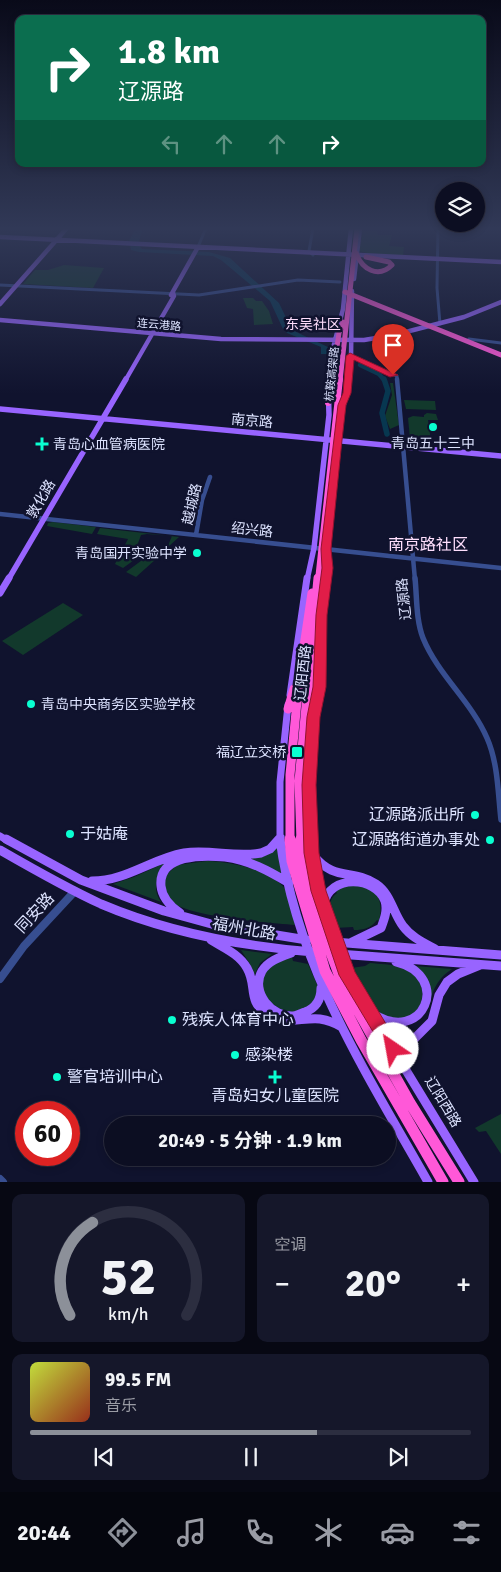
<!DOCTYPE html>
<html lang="zh">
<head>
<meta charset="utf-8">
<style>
	:root { --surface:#0c0e22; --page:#15172a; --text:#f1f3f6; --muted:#9a9ca5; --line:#2c2e40; --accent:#8c9099 }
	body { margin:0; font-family:Signika,"Noto Sans SC",sans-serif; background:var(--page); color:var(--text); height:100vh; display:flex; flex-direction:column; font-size:19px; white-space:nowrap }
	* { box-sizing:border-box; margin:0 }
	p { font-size:16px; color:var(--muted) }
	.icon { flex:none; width:28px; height:28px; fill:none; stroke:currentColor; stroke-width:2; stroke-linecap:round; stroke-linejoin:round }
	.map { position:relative; height:1182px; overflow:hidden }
	.sheet { display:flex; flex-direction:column; gap:12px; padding:12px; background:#070813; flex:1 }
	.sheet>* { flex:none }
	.hud { position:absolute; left:15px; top:15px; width:471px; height:152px; border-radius:10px; box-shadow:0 2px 8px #0003,0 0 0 1px var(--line); background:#0b6e4f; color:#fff; overflow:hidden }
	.tools { position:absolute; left:435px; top:182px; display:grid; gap:10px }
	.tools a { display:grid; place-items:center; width:50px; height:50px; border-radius:50%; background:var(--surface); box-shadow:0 2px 8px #0003,0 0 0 1px var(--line); font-size:25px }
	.speed { position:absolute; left:15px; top:1101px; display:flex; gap:10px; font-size:25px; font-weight:700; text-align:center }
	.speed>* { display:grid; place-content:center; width:65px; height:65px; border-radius:50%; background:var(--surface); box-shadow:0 2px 8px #0003,0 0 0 1px var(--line); line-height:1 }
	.speed .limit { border:8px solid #d22; background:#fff; color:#111 }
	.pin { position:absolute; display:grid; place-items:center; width:42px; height:42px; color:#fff; margin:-51px -21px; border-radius:50% 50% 50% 0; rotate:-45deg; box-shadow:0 0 5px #0007 }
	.pin .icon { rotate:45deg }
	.me { position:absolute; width:55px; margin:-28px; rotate:327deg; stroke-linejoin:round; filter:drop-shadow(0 0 4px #0008) }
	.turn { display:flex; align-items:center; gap:18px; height:105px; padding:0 20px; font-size:22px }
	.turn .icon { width:65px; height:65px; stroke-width:2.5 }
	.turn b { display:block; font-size:35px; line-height:42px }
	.lanes { display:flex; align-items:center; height:48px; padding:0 20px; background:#0003; justify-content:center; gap:25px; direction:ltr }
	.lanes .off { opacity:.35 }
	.big { font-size:38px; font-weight:700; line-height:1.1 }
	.sheet .widget { flex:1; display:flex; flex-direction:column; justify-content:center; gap:8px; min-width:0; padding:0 18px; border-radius:10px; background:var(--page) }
	.sheet .dial { align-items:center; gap:0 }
	.dial svg { height:130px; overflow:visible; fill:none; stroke:var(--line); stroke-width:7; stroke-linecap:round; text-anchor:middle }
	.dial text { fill:var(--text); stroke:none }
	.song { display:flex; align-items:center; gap:15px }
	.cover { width:60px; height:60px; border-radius:8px; background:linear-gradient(135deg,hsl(70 70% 55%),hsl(10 70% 35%)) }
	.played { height:5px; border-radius:2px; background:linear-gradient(90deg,var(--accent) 65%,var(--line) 65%) }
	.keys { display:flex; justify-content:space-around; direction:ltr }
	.heat { display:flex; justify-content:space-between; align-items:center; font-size:28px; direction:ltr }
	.sheet .tiles { flex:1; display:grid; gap:12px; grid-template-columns:1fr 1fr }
	.widget:last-child { grid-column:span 2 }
	.trip { position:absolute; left:104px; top:1116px; width:292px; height:50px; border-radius:25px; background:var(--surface); box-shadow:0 2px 8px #0003,0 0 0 1px var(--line); font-weight:700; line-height:50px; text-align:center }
	.menu { display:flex; height:80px; justify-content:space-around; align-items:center; background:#05060e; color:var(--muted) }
	.menu .icon { width:35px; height:35px }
	.menu .active { color:var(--accent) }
	.menu b { font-size:22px; color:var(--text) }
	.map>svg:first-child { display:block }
</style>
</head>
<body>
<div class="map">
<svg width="501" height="1182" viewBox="0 0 501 1182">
	<rect width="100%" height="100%" fill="#10132e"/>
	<path fill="#12392c" d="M363,231H377L378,235H392L389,246L404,247L403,256L367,253L359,251Z
		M64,265L104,268L93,288L23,284L35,270H48Z
		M243,298H253L256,301H262L269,311L273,324L254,325L253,309L247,308Z
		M390,383H393L399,425L390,429L385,416L392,395Z
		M404,400L435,401L436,410L406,409Z
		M427,413L436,414L438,420H428L431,441L412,440L410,439L408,418L413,416L424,417V415Z
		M53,522L96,527L92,534L47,526L48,523Z
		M100,528L179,537L167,548L172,536L147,534L141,535L137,546L141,550L165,551L136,577L126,572L149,555L144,553L123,568L115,564L128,539L97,534Z
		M63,603L83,615L23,655L2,641Z
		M277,847L282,877L252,862V858Z
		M169,861C159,874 150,886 161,902L113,884L134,877Z
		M207,861C231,862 271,869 286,890C292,898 293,915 295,925C269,923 193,917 173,903C170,901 168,897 165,894V876L177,865Z
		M348,885C373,886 385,894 379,921L377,920C371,928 364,930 354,930L353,927L335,928C331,915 325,902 337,893L334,889Z
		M241,950L272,954L260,963L253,978L250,964Z
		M292,957L293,961L308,964L319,989L317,1000C291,1019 287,1014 263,997L261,976L272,962Z
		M370,963C379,964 391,964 401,967C440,979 421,1035 383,1015C380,1014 376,1012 373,1009C365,1000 358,980 351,968L365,966Z
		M415,966L452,969C440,977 435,985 431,998C429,985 426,975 415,966Z
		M501,1114V1154L486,1131L479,1132L475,1128Z"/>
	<path fill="#073750" d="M136,228H143L138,244L142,249L209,252L230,258L279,303L292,330L330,348L329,354H321V347L287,333L283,329L270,301L221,260L213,256L139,252L131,250L129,241Z"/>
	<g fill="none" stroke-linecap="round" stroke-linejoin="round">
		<path stroke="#073750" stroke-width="4.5" d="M360,365L379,374L385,381"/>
		<path stroke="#073750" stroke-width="5.5" d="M384,379L388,391L382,413L387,434"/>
		<path stroke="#374e90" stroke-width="3" d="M313,228L309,251L313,255
			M438,228L437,288L440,324
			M198,247L206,228
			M0,285L199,295L298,280L340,282
			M469,339L501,343
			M350,356L397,376V381"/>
		<path stroke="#374e90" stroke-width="4.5" d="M397,379L415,580
			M0,514L501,568
			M196,535L202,500L210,477"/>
		<path stroke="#374e90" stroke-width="5.5" d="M415,578C417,598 416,620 423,638C438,675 471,701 487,738C498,763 498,793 501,820"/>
		<path stroke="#374e90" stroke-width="8" d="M0,979L24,946L75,891
			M0,1179L3,1182"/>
		<path stroke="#9864ff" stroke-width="4.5" d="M0,237L501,262
			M354,279L360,228
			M171,295L198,247
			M0,304L67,228
			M0,320L221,339L364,340L394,335L464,317L501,302
			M125,381L174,296L173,293
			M328,381L330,360L343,309L351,228
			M348,381L351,358L352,291"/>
		<path stroke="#9864ff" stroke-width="5.5" d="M0,409L501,456
			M8,580L126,379
			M307,580L314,548L329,415L328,379
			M325,580L326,549L339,425L349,379"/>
		<path stroke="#9864ff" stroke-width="7" d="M0,593L9,578
			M290,695L307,578
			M318,695L321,665V615L325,578
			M0,836L8,841
			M279,841L281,837
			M280,841V782L288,705
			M311,841L309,785L314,715"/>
		<path stroke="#9864ff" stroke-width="9" d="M6,839L81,880L164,911L215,925L307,940
			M280,839C296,965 367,1074 428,1182
			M311,839L323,906L348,975L474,1182
			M0,850C33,869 66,888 101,904C169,933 240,946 313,952
			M314,856C334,881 353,869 376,884C391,894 393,913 403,926C411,937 424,943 435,949
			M92,881C126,881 151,859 184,853C210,849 236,858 261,853L270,849L279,839
			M324,904C329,874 376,876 385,901C388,910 384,920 381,928L352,942
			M180,913C170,906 162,898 161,886C158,854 204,855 225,857C249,860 269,871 289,883
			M211,940C224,948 239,954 247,968C258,987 246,1000 268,1015C284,1026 303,1017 320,1019C328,1020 335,1023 342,1027
			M334,942L501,955
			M291,953C280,957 268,961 262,971C250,992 272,1018 294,1016C298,1015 302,1013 305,1012C316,1008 321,999 321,988
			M338,954L501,966
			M372,1013C423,1047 453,976 396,962
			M402,1063L413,1040L432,1021L439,995L447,982L458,974L480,965"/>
		<path stroke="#ff58d8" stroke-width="5" d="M356,253C362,269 378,279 392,265L389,262L366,257
			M345,292L501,355
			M332,381L339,333L343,322
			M340,381L357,228"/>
		<path stroke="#ff58d8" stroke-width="6" d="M328,403L332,379
			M318,580L340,379"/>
		<path stroke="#ff58d8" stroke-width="9" d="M288,709L294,689
			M313,717L317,638
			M290,841V775L299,680L312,593
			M301,841L299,781L318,578"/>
		<path stroke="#ff58d8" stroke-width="11" d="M290,839L292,861L325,971L361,1040L443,1182
			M301,839L302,858L321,926L342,982L410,1103L459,1182"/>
	</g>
	<linearGradient id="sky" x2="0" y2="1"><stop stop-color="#090a19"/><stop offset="0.58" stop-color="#313957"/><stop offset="1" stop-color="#313957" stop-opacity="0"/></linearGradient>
	<rect width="501" height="394" fill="url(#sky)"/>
	<path fill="#e11d48" stroke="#92132f" d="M350,353L398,375L390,377L354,360L351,393L346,405L342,440L331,549L333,568L327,615L326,687L320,717L316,785L319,853L326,891L355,972L401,1049L399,1055L393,1057L387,1055L339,975L311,891L304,853L302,785L307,717L313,687L316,615L322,568L321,549L338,405L343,393L346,356Z"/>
	<g fill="#09ffd1" stroke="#10132e" stroke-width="2">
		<circle cx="433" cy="427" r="5"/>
		<path d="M39.5 436.5h5v5h5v5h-5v5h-5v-5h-5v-5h5z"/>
		<circle cx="197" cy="553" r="5"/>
		<circle cx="31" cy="704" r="5"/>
		<rect x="291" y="746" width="12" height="12" rx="2.5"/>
		<circle cx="475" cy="815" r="5"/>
		<circle cx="70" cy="834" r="5"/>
		<circle cx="490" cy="840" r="5"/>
		<circle cx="172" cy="1020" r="5"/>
		<circle cx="235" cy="1055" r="5"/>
		<circle cx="57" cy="1077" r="5"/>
		<path d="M272.5 1069.5h5v5h5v5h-5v5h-5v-5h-5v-5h5z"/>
	</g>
	<g text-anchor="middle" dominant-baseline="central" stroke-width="5" stroke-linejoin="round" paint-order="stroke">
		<g font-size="11" fill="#dde3ff" stroke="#10132e">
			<text transform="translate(159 325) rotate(5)">连云港路</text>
			<text transform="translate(332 374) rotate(-84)">杭鞍高架路</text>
		</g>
		<g font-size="14" fill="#ffdffd" stroke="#10132e">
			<text x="313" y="324">东吴社区</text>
		</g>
		<g font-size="14" fill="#dde3ff" stroke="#10132e">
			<text transform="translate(252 421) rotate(5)">南京路</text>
			<text transform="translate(41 499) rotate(-60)">敦化路</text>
			<text transform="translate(192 504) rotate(-77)">越城路</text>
			<text transform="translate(252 530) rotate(6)">绍兴路</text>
			<text transform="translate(404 599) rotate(-96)">辽源路</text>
			<text transform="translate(303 673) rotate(-84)">辽阳西路</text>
			<text transform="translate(443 1102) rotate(59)">辽阳西路</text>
		</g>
		<g font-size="14" fill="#dde3ff" stroke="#10132e" text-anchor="start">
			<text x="433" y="443" text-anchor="middle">青岛五十三中</text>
			<text x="53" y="444">青岛心血管病医院</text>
			<text x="187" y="553" text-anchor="end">青岛国开实验中学</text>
			<text x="41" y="704">青岛中央商务区实验学校</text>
			<text x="286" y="752" text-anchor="end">福辽立交桥</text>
		</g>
		<g font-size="16" fill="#ffdffd" stroke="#10132e">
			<text x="428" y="545">南京路社区</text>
		</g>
		<g font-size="16" fill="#dde3ff" stroke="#10132e" text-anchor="start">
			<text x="465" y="815" text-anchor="end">辽源路派出所</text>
			<text x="80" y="834">于姑庵</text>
			<text x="480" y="840" text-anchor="end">辽源路街道办事处</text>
			<text x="182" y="1020">残疾人体育中心</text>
			<text x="245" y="1055">感染楼</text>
			<text x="67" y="1077">警官培训中心</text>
			<text x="275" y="1096" text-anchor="middle">青岛妇女儿童医院</text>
		</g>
		<g font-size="16" fill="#dde3ff" stroke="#10132e">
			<text transform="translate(35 913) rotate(-47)">同安路</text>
			<text transform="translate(244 929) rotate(10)">福州北路</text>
		</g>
	</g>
</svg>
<div class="tools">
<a><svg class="icon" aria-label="layers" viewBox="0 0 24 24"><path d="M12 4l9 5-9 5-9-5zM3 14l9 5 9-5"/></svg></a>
</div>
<div class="speed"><div class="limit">60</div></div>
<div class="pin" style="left:393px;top:375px;background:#d93025"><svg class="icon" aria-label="arrive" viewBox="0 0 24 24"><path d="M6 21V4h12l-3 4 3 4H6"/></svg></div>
<svg class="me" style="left:393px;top:1049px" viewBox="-20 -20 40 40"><circle r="19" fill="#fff"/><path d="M0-13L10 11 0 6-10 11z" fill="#e11d48"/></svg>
<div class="trip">20:49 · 5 分钟 · 1.9 km</div>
<div class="hud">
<div class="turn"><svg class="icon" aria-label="right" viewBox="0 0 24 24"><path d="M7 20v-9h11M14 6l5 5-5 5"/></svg><div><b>1.8 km</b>辽源路</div></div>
<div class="lanes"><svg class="icon off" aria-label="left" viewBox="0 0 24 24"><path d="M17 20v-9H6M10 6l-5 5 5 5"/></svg><svg class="icon off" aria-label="ahead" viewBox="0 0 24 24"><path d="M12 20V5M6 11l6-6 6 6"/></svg><svg class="icon off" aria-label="ahead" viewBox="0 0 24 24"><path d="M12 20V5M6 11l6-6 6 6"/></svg><svg class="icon" aria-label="right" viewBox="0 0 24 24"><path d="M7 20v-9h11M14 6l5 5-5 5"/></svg></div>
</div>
</div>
<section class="sheet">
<div class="tiles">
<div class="widget dial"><svg viewBox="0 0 100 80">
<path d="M14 69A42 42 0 1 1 86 69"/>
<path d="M14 69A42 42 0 0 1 28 12" stroke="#8c9099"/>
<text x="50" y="56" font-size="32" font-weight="700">52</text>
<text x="50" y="72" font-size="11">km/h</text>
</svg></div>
<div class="widget"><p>空调</p>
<div class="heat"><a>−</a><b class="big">20°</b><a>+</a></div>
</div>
<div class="widget">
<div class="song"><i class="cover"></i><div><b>99.5 FM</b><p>音乐</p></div></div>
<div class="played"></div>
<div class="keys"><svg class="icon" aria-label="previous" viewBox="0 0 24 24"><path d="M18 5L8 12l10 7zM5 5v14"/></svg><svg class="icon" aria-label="pause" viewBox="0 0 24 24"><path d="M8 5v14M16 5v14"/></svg><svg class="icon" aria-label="next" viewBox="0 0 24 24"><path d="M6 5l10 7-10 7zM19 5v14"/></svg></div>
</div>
</div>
</section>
<nav class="menu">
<b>20:44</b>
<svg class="icon active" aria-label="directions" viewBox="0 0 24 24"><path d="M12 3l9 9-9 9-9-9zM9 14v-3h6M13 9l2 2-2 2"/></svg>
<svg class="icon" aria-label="music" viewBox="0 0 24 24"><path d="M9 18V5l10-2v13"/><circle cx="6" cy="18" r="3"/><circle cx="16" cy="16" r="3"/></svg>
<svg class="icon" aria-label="phone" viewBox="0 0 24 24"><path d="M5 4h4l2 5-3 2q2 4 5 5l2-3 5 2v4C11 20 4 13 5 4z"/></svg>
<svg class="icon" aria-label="climate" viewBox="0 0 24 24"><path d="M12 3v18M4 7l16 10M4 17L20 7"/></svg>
<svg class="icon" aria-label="car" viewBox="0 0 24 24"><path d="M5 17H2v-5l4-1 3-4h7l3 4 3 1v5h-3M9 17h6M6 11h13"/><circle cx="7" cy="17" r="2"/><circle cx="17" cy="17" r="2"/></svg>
<svg class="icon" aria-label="filters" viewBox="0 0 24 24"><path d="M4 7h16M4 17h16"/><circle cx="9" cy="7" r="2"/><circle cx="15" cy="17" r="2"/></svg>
</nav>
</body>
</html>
